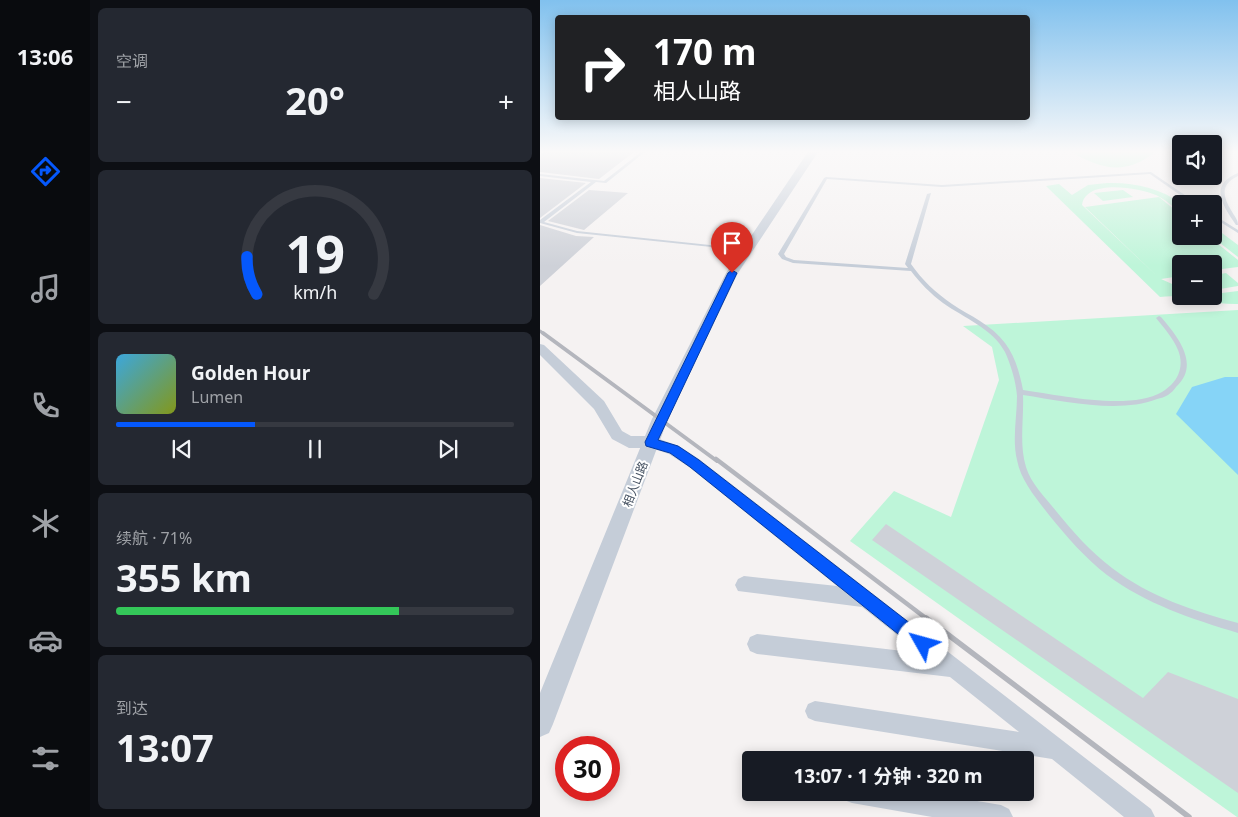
<!DOCTYPE html>
<html lang="zh">
<head>
<meta charset="utf-8">
<style>
	:root { --surface:#171b24; --page:#242831; --text:#f1f3f6; --muted:#9ea1a6; --line:#363941; --accent:#0558fc }
	body { margin:0; font-family:"Noto Sans","Noto Sans SC",sans-serif; background:var(--page); color:var(--text); height:100vh; display:flex; flex-direction:column; font-size:19px; white-space:nowrap }
	* { box-sizing:border-box; margin:0 }
	p { font-size:16px; color:var(--muted) }
	.icon { flex:none; width:28px; height:28px; fill:none; stroke:currentColor; stroke-width:2; stroke-linecap:round; stroke-linejoin:round }
	.map { position:relative; flex:1; overflow:hidden }
	.sheet { display:flex; flex-direction:column; gap:8px; padding:8px; background:#0d0f14; width:450px }
	.sheet>* { flex:none }
	.banner { position:absolute; left:15px; top:15px; width:475px; height:105px; border-radius:5px; box-shadow:0 2px 12px #0003; background:#202124; color:#fff; overflow:hidden }
	.fabs { position:absolute; left:632px; top:135px; display:grid; gap:10px }
	.fabs a { display:grid; place-items:center; width:50px; height:50px; border-radius:5px; background:var(--surface); box-shadow:0 2px 12px #0003; font-size:25px }
	.speed { position:absolute; left:15px; top:736px; display:flex; gap:10px; font-size:25px; font-weight:700; text-align:center }
	.speed>* { display:grid; place-content:center; width:65px; height:65px; border-radius:50%; background:var(--surface); box-shadow:0 2px 12px #0003; line-height:1 }
	.speed .limit { border:8px solid #d22; background:#fff; color:#111 }
	.pin { position:absolute; display:grid; place-items:center; width:42px; height:42px; color:#fff; margin:-51px -21px; border-radius:50% 50% 50% 0; rotate:-45deg; box-shadow:0 0 5px #0007 }
	.pin .icon { rotate:45deg }
	.me { position:absolute; width:55px; margin:-28px; rotate:308deg; stroke-linejoin:round; filter:drop-shadow(0 0 4px #0008) }
	.turn { display:flex; align-items:center; gap:18px; height:105px; padding:0 15px; font-size:22px }
	.turn .icon { width:65px; height:65px; stroke-width:2.5 }
	.turn b { display:block; font-size:35px; line-height:42px }
	.big { font-size:38px; font-weight:700; line-height:1.1 }
	.sheet .tile { flex:1; display:flex; flex-direction:column; justify-content:center; gap:8px; min-width:0; padding:0 18px; border-radius:8px; background:var(--page) }
	.sheet .dial { align-items:center; gap:0 }
	.dial svg { height:130px; overflow:visible; fill:none; stroke:var(--line); stroke-width:7; stroke-linecap:round; text-anchor:middle }
	.dial text { fill:var(--text); stroke:none }
	.song { display:flex; align-items:center; gap:15px }
	.cover { width:60px; height:60px; border-radius:8px; background:linear-gradient(135deg,hsl(200 70% 55%),hsl(70 70% 35%)) }
	.played { height:5px; border-radius:2px; background:linear-gradient(90deg,var(--accent) 35%,var(--line) 35%) }
	.keys { display:flex; justify-content:space-around; direction:ltr }
	.heat { display:flex; justify-content:space-between; align-items:center; font-size:28px; direction:ltr }
	.charge { height:8px; border-radius:4px; background:linear-gradient(90deg,#34c759 71%,var(--line) 0) }
	.trip { position:absolute; left:202px; top:751px; width:292px; height:50px; border-radius:5px; background:var(--surface); box-shadow:0 2px 12px #0003; font-weight:700; line-height:50px; text-align:center }
	main { display:flex; flex:1; min-height:0 }
	.menu { display:flex; flex-direction:column; width:90px; justify-content:space-around; align-items:center; background:#090b0e; color:var(--muted) }
	.menu .icon { width:35px; height:35px }
	.menu .current { color:var(--accent) }
	.menu b { font-size:22px; color:var(--text) }
	.map>svg:first-child { display:block }
</style>
</head>
<body>
<main>
<nav class="menu">
<b>13:06</b>
<svg class="icon current" aria-label="directions" viewBox="0 0 24 24"><path d="M12 3l9 9-9 9-9-9zM9 14v-3h6M13 9l2 2-2 2"/></svg>
<svg class="icon" aria-label="music" viewBox="0 0 24 24"><path d="M9 18V5l10-2v13"/><circle cx="6" cy="18" r="3"/><circle cx="16" cy="16" r="3"/></svg>
<svg class="icon" aria-label="phone" viewBox="0 0 24 24"><path d="M5 4h4l2 5-3 2q2 4 5 5l2-3 5 2v4C11 20 4 13 5 4z"/></svg>
<svg class="icon" aria-label="climate" viewBox="0 0 24 24"><path d="M12 3v18M4 7l16 10M4 17L20 7"/></svg>
<svg class="icon" aria-label="car" viewBox="0 0 24 24"><path d="M5 17H2v-5l4-1 3-4h7l3 4 3 1v5h-3M9 17h6M6 11h13"/><circle cx="7" cy="17" r="2"/><circle cx="17" cy="17" r="2"/></svg>
<svg class="icon" aria-label="filters" viewBox="0 0 24 24"><path d="M4 7h16M4 17h16"/><circle cx="9" cy="7" r="2"/><circle cx="15" cy="17" r="2"/></svg>
</nav>
<section class="sheet">
<div class="tile"><p>空调</p>
<div class="heat"><a>−</a><b class="big">20°</b><a>+</a></div>
</div>
<div class="tile dial"><svg viewBox="0 0 100 80">
<path d="M14 69A42 42 0 1 1 86 69"/>
<path d="M14 69A42 42 0 0 1 8 46" stroke="#0558fc"/>
<text x="50" y="56" font-size="32" font-weight="700">19</text>
<text x="50" y="72" font-size="11">km/h</text>
</svg></div>
<div class="tile">
<div class="song"><i class="cover"></i><div><b>Golden Hour</b><p>Lumen</p></div></div>
<div class="played"></div>
<div class="keys"><svg class="icon" aria-label="previous" viewBox="0 0 24 24"><path d="M18 5L8 12l10 7zM5 5v14"/></svg><svg class="icon" aria-label="pause" viewBox="0 0 24 24"><path d="M8 5v14M16 5v14"/></svg><svg class="icon" aria-label="next" viewBox="0 0 24 24"><path d="M6 5l10 7-10 7zM19 5v14"/></svg></div>
</div>
<div class="tile"><p>续航 · 71%</p><b class="big">355 km</b><div class="charge"></div></div>
<div class="tile"><p>到达</p><b class="big">13:07</b></div>
</section>
<div class="map">
<svg width="698" height="817" viewBox="0 0 698 817">
	<rect width="100%" height="100%" fill="#f5f2f2"/>
	<path fill="#bef5d9" d="M532,152H615C586,175 562,170 532,152Z
		M567,183C593,182 621,188 642,204L641,213C633,207 625,199 616,195C599,188 546,178 542,205L619,278L545,207L619,197L641,215V236H668L698,260V267L674,270V264H641V276L621,279L641,288V296H674V294L698,291V304C672,305 646,293 620,297L506,186L519,184L532,195L548,185Z
		M583,190L593,197L563,201L554,193Z
		M674,227L698,245V257L671,236H674Z
		M686,273L698,283V286L674,290V275Z
		M698,310V817H697L310,541L354,491L411,517L459,380L452,347L423,326Z"/>
	<path fill="#86d4f7" d="M685,377H698V475L636,414L652,387Z"/>
	<path fill="#ced1d8" d="M4,152H94L59,179L0,172V154Z
		M0,178L46,183L0,218Z
		M49,190L88,193L44,230L8,221Z
		M0,225L36,236L54,237L0,286Z
		M346,524L603,698L628,672L698,699V793L332,540Z"/>
	<g fill="none" stroke-linecap="round" stroke-linejoin="round">
		<path fill="#c5cdd8" fill-rule="evenodd" d="M101,152H105L66,183L56,182L4,222L37,231L208,249H210V251L37,233L0,223V220L51,182L0,176V174L64,181Z
			M611,172L658,204H653L610,174L402,187L287,179L244,254L246,257L254,260L368,268L365,264L387,194L391,193L371,264C382,280 396,293 412,304C430,316 452,325 465,343C475,356 480,374 483,390C519,395 590,411 622,392C626,390 628,387 631,385C641,375 643,362 638,350C633,338 624,328 616,318L619,316L621,317C637,336 661,364 636,387C634,390 631,393 628,395C625,397 621,398 617,399C579,414 523,401 483,395C484,419 479,444 486,467C491,484 506,498 516,511C533,532 551,552 572,568C610,597 654,611 698,623V633C652,619 606,604 567,575C545,558 527,537 509,515C496,498 481,481 477,460C472,439 477,417 477,396C476,382 471,365 465,352C452,328 424,318 403,303C391,294 380,283 371,271L253,263L242,259L238,254L284,178L286,177L402,185Z
			M698,173V176C681,184 682,195 691,210C694,216 698,219 698,225H696C683,206 668,185 698,173Z
			M674,215L698,230V233L674,218Z"/>
		<path fill="#c5cdd8" fill-rule="evenodd" d="M0,344L4,345L64,401L82,431L91,436H111L139,446L159,459L611,809L615,817H584L512,759L275,721L268,718L265,711L268,704L275,701L479,732L410,677L217,654L210,651L207,644L210,637L217,634L380,653L322,607L198,591L195,585L198,579L204,576L297,586L149,467L129,454L111,448H89L72,439L54,409L0,355Z
			M301,792H384L461,805L469,809L473,817H392L312,803L304,800Z"/>
		<path fill="#c5cdd8" fill-rule="evenodd" d="M268,152H278L198,273L128,419L13,724L9,733L0,737V693L112,419L186,273Z"/>
		<path stroke="#b4b6bd" stroke-width="3" d="M0,331L4,334"/>
		<path stroke="#b4b6bd" stroke-width="4" d="M3,333L177,461"/>
		<path stroke="#b4b6bd" stroke-width="4.5" d="M176,459L387,619"/>
		<path stroke="#b4b6bd" stroke-width="5.5" d="M386,618L649,817"/>
	</g>
	<linearGradient id="sky" x2="0" y2="1"><stop stop-color="#81c1ee"/><stop offset="0.57" stop-color="#faf9f9"/><stop offset="1" stop-color="#faf9f9" stop-opacity="0"/></linearGradient>
	<rect width="698" height="266" fill="url(#sky)"/>
	<path fill="#0558fc" stroke="#0339a4" d="M192,270L197,273L118,440L138,446L159,460L389,638L391,644L389,650L383,652L378,650L150,467L130,453L106,446L105,442L188,273Z"/>
	<g text-anchor="middle" dominant-baseline="central" stroke-width="4" stroke-linejoin="round" paint-order="stroke">
		<g font-size="12" fill="#475363" stroke="#fff">
			<text transform="translate(95 484) rotate(-69)">相人山路</text>
		</g>
	</g>
</svg>
<div class="fabs">
<a><svg class="icon" aria-label="sound" viewBox="0 0 24 24"><path d="M4 9h4l5-4v14l-5-4H4zM17 9q2 3 0 6"/></svg></a>
<a>+</a>
<a>−</a>
</div>
<div class="speed"><div class="limit">30</div></div>
<div class="pin" style="left:192px;top:273px;background:#d93025"><svg class="icon" aria-label="arrive" viewBox="0 0 24 24"><path d="M6 21V4h12l-3 4 3 4H6"/></svg></div>
<svg class="me" style="left:383px;top:644px" viewBox="-20 -20 40 40"><circle r="19" fill="#fff"/><path d="M0-13L10 11 0 6-10 11z" fill="#0558fc"/></svg>
<div class="trip">13:07 · 1 分钟 · 320 m</div>
<div class="banner">
<div class="turn"><svg class="icon" aria-label="right" viewBox="0 0 24 24"><path d="M7 20v-9h11M14 6l5 5-5 5"/></svg><div><b>170 m</b>相人山路</div></div>
</div>
</div>
</main>
</body>
</html>
